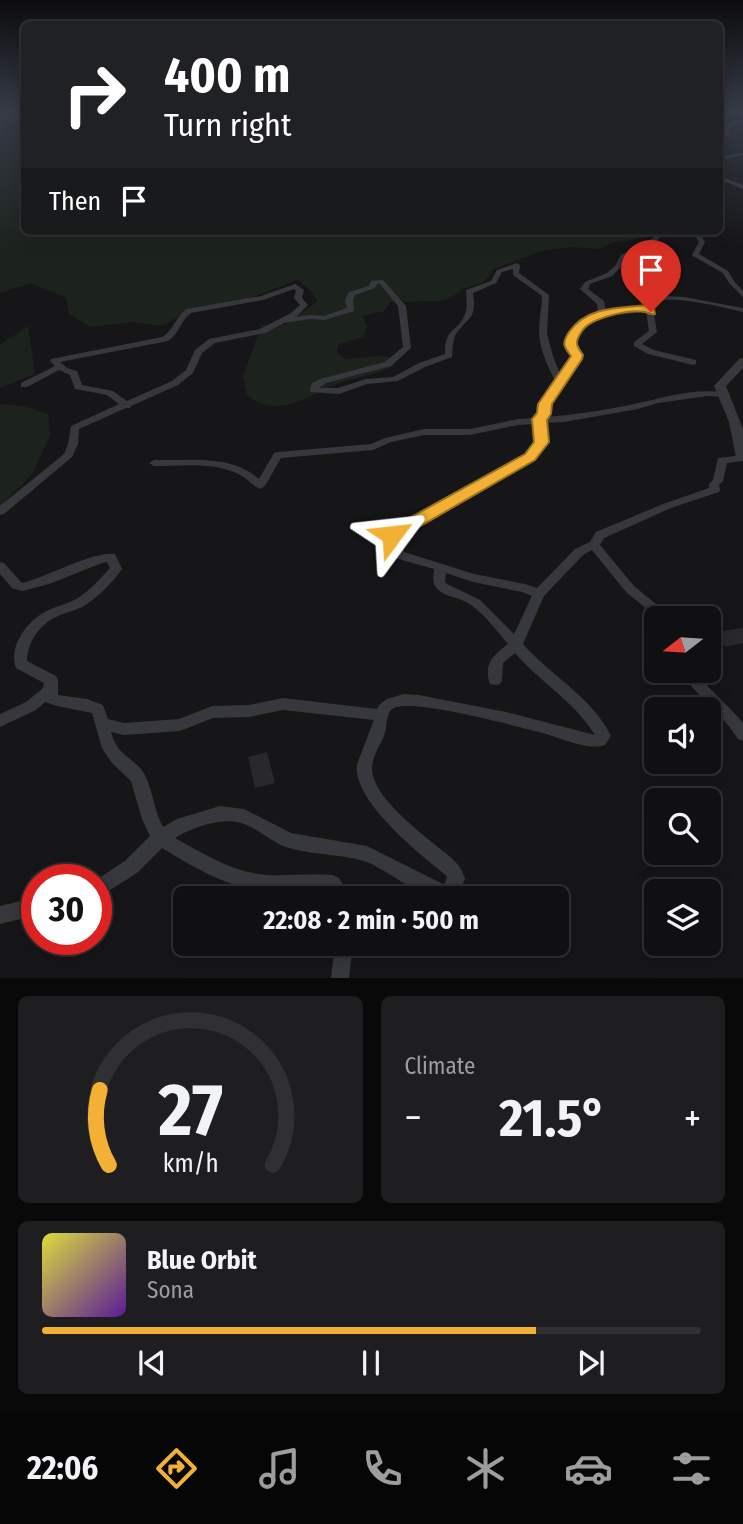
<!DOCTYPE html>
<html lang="en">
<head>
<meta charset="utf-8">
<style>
	:root { --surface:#101012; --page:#1e1e20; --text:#f1f3f6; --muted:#9c9d9f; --line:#303032; --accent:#f2b134 }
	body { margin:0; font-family:"Fira Sans Condensed",sans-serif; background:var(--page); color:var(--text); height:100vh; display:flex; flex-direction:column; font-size:26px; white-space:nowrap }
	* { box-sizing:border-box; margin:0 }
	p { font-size:23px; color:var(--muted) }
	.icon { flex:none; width:38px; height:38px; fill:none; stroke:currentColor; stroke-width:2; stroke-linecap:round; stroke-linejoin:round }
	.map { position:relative; height:978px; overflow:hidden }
	.drawer { display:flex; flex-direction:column; gap:18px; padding:18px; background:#09090a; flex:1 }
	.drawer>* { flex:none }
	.hud { position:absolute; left:21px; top:21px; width:702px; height:214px; border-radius:10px; box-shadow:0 4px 18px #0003,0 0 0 2px var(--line); background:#202124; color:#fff; overflow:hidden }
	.needle { width:46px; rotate:253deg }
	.tools { position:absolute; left:644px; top:606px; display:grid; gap:14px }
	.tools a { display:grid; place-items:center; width:77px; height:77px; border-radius:10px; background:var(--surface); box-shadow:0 4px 18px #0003,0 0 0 2px var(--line); font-size:35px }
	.speed { position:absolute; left:21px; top:864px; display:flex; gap:14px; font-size:35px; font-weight:700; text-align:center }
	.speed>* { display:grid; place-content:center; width:91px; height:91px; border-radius:50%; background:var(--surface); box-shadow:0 4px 18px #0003,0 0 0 2px var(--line); line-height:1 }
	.speed .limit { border:10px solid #d22; background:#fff; color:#111 }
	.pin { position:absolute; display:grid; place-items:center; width:60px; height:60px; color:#fff; margin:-72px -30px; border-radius:50% 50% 50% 0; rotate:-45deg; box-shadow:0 0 7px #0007 }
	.pin .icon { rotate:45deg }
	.me { position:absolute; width:77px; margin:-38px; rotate:60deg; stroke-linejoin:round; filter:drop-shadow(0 0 5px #0008) }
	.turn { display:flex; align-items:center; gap:24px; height:147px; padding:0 28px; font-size:32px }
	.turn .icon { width:91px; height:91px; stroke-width:2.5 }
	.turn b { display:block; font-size:49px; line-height:60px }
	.then { display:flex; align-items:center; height:66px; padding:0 28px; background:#0003; gap:14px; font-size:26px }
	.big { font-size:52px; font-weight:700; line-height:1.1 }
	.drawer .widget { flex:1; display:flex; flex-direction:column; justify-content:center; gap:10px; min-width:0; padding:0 24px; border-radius:10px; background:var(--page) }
	.drawer .dial { align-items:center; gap:0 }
	.dial svg { height:182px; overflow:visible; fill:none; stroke:var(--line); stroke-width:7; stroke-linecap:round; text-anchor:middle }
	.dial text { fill:var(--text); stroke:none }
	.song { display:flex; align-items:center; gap:21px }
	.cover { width:84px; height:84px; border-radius:10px; background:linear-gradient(135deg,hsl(60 70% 55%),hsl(270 70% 35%)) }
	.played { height:7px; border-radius:4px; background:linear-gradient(90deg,var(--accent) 75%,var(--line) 75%) }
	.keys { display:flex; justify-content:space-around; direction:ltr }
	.heat { display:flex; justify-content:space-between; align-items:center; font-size:38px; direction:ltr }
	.drawer .tiles { flex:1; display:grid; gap:18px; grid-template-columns:1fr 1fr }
	.widget:last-child { grid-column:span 2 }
	.trip { position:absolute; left:173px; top:886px; width:396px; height:70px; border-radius:10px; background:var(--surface); box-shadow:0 4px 18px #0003,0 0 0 2px var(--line); font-weight:700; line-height:70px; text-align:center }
	.dock { display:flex; height:112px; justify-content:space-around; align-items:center; background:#060607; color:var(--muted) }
	.dock .icon { width:49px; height:49px }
	.dock .current { color:var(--accent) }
	.dock b { font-size:32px; color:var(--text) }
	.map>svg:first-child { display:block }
</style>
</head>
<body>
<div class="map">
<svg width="743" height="978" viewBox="0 0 743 978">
	<rect width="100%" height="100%" fill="#161618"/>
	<path fill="#1c231d" d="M0,123H14L4,127V131L24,140V231H653L643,238L615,242L599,249L572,247L541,251L494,269L483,283L465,288L450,298L440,301L390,302L385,311L362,316L367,326L363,337L339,344L337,353L346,359L379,356L392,358L396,363L389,368C374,375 358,377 342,382C312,392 279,422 247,395L243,376L262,325H285L317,302L313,293L298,280L245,300L195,307L162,326L131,322L91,327L69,314L66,297L30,283L0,293Z
		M28,326L35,374L0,388V345Z
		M0,404L23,406L48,414L50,436L32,474L0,507Z"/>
	<path fill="#29292c" d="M743,628V643L725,647L715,632Z
		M267,752L275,783L255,788L248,757Z"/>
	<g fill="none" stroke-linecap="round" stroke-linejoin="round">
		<path fill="#37383d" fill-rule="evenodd" d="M24,117V119L0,120V118Z
			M743,119V121L729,127V136L719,139V136L725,134V125Z
			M743,153V155L719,160V157Z
			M719,176L743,185V189L719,179Z
			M660,231H666L657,240L626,257L620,268L612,276L590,284L588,289L604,301L606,312C625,309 640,313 653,298L662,296L684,297L743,308V312C725,308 678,296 661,301C657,302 656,304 653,308L657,332L642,344L654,350L696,360V364L693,365L648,354L634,346V342L649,331L646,311C622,317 577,311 575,346L581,355L550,404L549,414L546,417C575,415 605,410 634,404C664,398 695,387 726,393V397L707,396L658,403L638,409L564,422L545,423L547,442L534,459L398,536L404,552L474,574L525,584L537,588L575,549L590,542L596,532L663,504L709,488V484L713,480L718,458L743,455V461L727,463L723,481L719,485L720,490L719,492L671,508L604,538L600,545L634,586L657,605L663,618H656V622L653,621L648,610L626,592L592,550L583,555L544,596L523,644C551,676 592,697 611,736L605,745C588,751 560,738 543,733C521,728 404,695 391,710C386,716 387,729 384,736C378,749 369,762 373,776C380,801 415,828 434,844C447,855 460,861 465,879L457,896C425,907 393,871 364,861C340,854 313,855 289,848C272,843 258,828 241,823C222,817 192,827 175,838C204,854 232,872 266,875C289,876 311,873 333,875L339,878L351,898H332L328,892C308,890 288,893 268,892C228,888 195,868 162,848L137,873L96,899V880L125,861L150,836L142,819L131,781L112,763L102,748L92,713L57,706L45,702L36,710L0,727V714L26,702L43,688L44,683L16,668C8,648 26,623 43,613C54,606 67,605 78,598C90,590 100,579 110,568L107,562L102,563L49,584L22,591L12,588L0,574V562L4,563L22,583C48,577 92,551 115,554L122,569C113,582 100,595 87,604C77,611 66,612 56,617C39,625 27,643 27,661L56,676L58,680V695L87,699L103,705L108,719L124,723L179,719L212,706L249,705L283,698L377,709L380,704L387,699L404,694L419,695L506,712L595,735C575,702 540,682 515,653L503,663L502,680L500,684L495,685L490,684C483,663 493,656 508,644C495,629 482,610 464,601C455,597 440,595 435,586C432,581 434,574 434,569L395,558L386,535L388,532L526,455L537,442L536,424L518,425L470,435H424L391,442L373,450L281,458L265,486L260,489C253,486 249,480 242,476C217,461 182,466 154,466L149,463L154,460C189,461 231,454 259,479L274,453L278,452L371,444L385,438L424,429H470L518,419L536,418L539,414L540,404L555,381C548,366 539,349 539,331C539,319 542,308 542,296L513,275V269L502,272L496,283L473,293C477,319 469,316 456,334C452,341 453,349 452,357L425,367L398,381L367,384L339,394L311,392L310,390L312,383L320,379L385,362L403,347L398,306L379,283L377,284L375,288L355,295L353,300L354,311L325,320L310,319L284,323L265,333L215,343L202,353L193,373L178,385L131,406L130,408H126L79,429L78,444L72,457L4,514L0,515V506L64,454L68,444L71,426L119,404L107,395L75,389L70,375L59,370L27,387H21V383L55,366L50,361L51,359L162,337C173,331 176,317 186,309L261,296L295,284L304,290L302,298L308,305L296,317L310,315L324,316L347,308L345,300L349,292L369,286L371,281L383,280L406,306L411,348L391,366L326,383L319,388H338L366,379L393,377L419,363L445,354C444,327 459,332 465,314C468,306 466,298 466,290L491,281L497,270L517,263L520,265L519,273L549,295L547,334L553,356L560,374L573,355L567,346C569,329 583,318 598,313L597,304L580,289L585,282L607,273L615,266L621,255L653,238ZM294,289L296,291L294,298L300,305L291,313L260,329L209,339L195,350L186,370L172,381L127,401L113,391L82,385L77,371L67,368L60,362L168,341C179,334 181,320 191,313L263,300ZM446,573L473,582L522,592L532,596L514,634L480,600L447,584L445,582ZM283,710L374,720L357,764C352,801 420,854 447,876L445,883L443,884L367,846L291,833L244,809L220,806L177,819L163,827C154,811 153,791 145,775C135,757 118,758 111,732L124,735L180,731L213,718L249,717Z
			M692,231H698L705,242L699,254L728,271L734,281L743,291V297L729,283L723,273L693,256L692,255L699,242Z
			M676,670H692L738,717L743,723V741L738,739L728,725Z
			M37,897V915L0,924V906Z
			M335,943H353L349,978H331Z"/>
		<path fill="#37383d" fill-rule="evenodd" d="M743,358V368L726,386L743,429V461L736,457L729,422L714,386L739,359Z"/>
	</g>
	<linearGradient id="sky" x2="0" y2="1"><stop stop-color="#0c0c0d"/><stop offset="0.45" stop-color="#363c48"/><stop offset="1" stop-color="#363c48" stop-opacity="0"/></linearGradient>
	<rect width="743" height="248" fill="url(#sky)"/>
	<path fill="#f2b134" stroke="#9d7322" stroke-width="2" d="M649,305L654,308L655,314C651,315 648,313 645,312C629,309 590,318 582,331C574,343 576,345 583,355L582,359L552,404L551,414L547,420L549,442L535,460L398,539H386L383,535L386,531L525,454L534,442L532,419L537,413L538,404L569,359L571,356C563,346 562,343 569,332C587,306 619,308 649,305Z"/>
</svg>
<div class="tools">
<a><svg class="needle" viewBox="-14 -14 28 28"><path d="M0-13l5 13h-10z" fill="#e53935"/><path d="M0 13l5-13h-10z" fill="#9c9d9f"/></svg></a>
<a><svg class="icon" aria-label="sound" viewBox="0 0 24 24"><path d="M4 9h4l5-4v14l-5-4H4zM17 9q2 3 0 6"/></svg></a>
<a><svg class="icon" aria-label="search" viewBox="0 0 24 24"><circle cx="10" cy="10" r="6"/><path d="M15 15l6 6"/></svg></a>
<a><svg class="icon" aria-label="layers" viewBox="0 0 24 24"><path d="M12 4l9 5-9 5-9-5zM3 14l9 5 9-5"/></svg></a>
</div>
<div class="speed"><div class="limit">30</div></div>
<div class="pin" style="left:651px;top:312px;background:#d93025"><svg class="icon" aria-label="arrive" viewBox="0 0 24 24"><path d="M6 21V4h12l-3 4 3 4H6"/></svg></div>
<svg class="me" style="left:392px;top:535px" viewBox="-20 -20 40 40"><path d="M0-17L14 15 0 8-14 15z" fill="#f2b134" stroke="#fff" stroke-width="4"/></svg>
<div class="trip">22:08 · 2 min · 500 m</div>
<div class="hud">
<div class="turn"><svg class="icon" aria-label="right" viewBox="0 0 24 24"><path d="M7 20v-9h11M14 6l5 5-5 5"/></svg><div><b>400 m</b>Turn right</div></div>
<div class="then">Then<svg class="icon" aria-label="arrive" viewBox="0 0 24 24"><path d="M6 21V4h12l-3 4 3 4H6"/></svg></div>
</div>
</div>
<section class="drawer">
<div class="tiles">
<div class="widget dial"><svg viewBox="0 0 100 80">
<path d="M14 69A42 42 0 1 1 86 69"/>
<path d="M14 69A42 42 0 0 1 10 36" stroke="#f2b134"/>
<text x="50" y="56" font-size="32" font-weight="700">27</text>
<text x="50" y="72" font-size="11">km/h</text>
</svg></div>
<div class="widget"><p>Climate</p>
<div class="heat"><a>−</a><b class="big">21.5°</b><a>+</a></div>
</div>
<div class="widget">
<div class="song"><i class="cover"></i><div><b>Blue Orbit</b><p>Sona</p></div></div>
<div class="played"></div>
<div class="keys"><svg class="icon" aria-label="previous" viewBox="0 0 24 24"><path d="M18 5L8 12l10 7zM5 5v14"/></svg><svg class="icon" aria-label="pause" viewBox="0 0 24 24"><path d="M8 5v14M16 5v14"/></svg><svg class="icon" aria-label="next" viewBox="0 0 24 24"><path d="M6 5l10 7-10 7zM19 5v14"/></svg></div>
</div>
</div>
</section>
<nav class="dock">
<b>22:06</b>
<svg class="icon current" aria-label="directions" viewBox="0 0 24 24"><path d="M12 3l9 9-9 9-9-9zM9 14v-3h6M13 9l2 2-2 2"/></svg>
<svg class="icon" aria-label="music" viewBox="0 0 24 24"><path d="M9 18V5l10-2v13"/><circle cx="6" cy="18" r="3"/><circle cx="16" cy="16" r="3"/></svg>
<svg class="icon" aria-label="phone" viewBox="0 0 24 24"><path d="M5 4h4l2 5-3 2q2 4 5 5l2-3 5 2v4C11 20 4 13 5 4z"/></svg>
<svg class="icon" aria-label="climate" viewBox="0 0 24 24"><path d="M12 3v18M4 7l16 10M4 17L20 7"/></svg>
<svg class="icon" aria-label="car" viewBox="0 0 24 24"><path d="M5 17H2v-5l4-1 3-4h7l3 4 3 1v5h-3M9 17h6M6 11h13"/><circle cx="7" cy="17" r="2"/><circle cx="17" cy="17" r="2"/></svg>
<svg class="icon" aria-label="filters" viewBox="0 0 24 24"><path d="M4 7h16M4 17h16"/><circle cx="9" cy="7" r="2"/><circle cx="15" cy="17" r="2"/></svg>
</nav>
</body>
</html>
